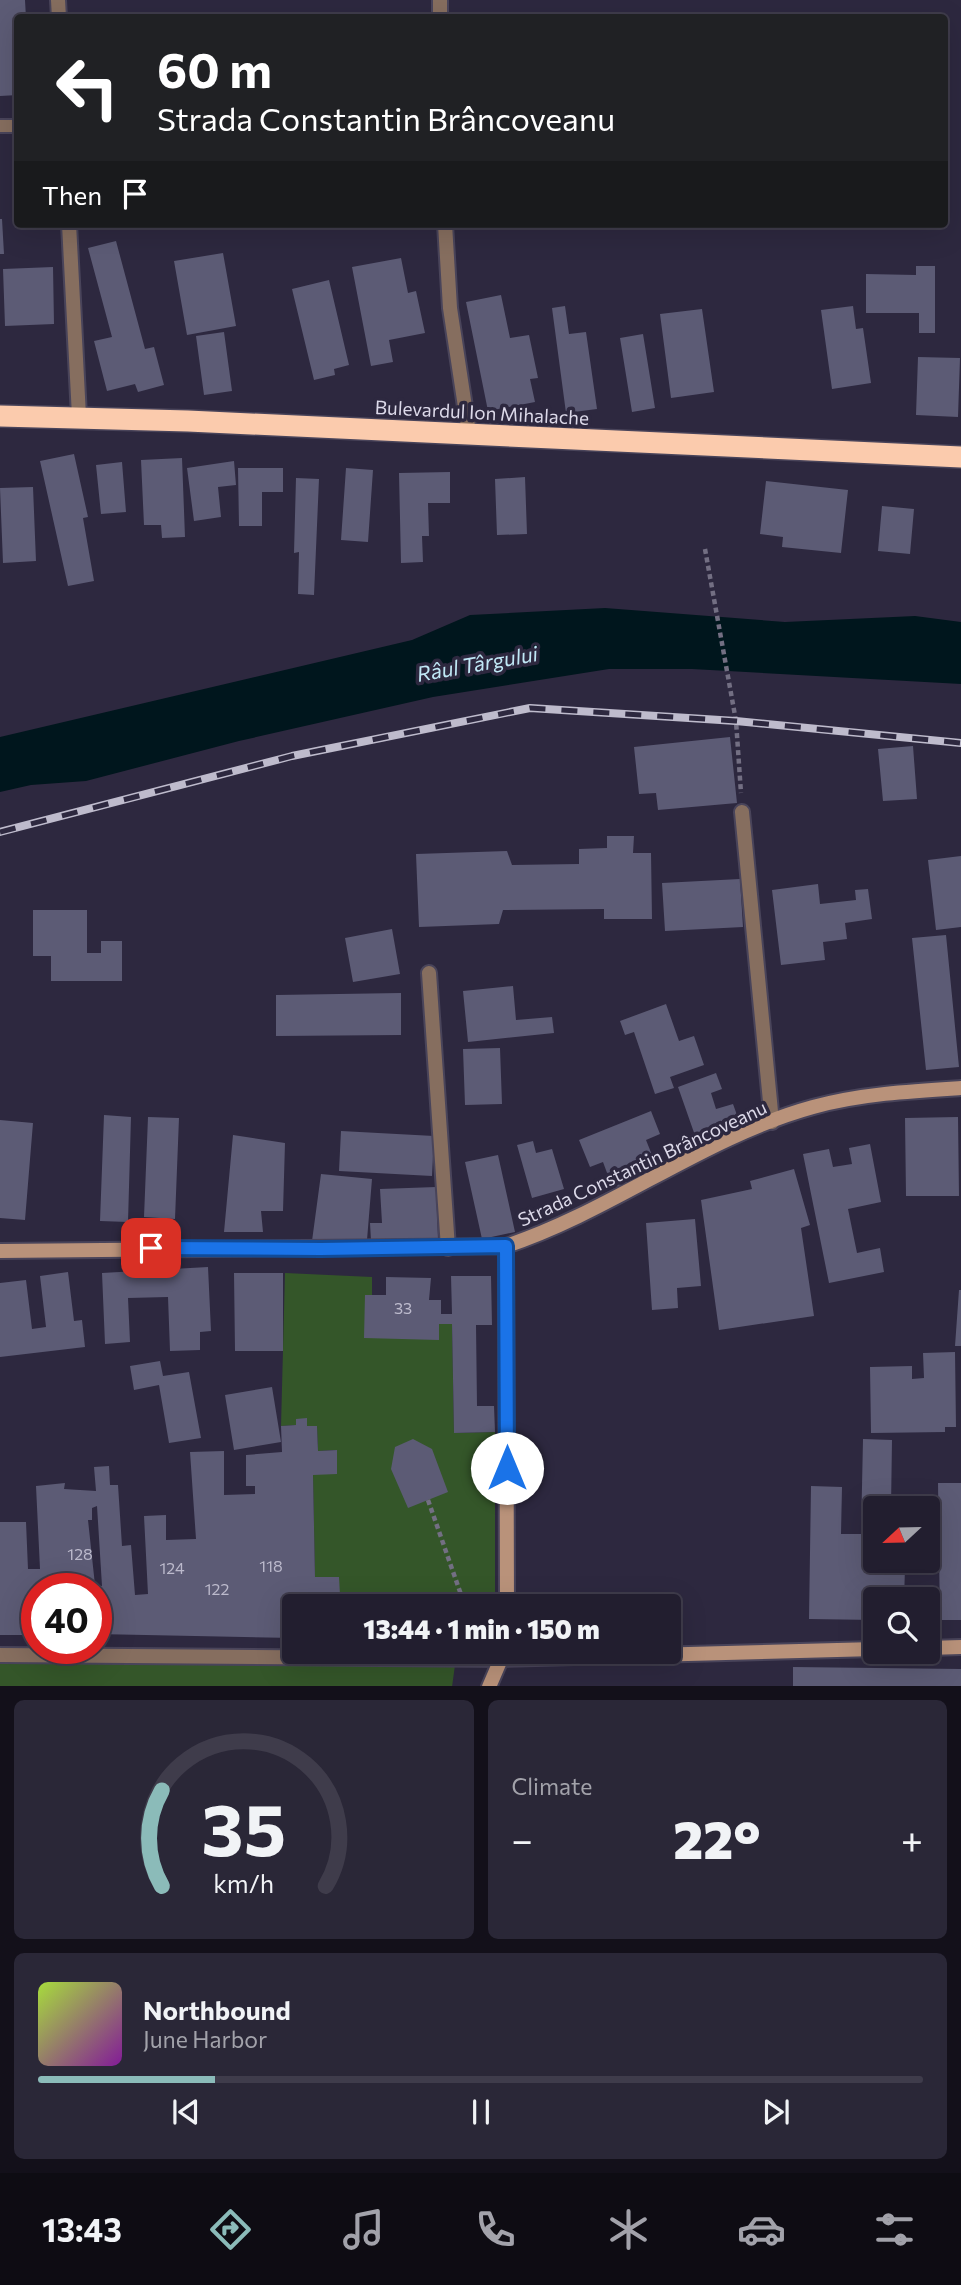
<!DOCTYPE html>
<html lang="en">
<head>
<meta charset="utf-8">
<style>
	:root { --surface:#221e2f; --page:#2a2737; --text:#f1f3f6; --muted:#a2a2aa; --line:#3f3c4b; --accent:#8bbbb9 }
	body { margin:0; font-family:Commissioner,sans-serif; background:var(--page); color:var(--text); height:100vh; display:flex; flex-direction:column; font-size:26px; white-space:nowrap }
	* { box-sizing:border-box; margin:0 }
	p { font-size:23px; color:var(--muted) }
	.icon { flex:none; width:38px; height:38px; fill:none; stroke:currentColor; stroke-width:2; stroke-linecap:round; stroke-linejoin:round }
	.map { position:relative; height:1686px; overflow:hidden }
	.panel { display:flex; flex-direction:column; gap:14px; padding:14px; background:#13101a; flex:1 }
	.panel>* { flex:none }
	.guide { position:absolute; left:14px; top:14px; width:934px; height:214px; border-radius:7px; box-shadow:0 7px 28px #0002,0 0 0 2px var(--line); background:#202124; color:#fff; overflow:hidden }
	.needle { width:46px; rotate:248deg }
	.tools { position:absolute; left:863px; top:1496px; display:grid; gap:14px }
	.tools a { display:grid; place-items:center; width:77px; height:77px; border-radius:7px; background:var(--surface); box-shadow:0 7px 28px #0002,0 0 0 2px var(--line); font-size:35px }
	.speed { position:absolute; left:21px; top:1573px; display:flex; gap:14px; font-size:35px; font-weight:700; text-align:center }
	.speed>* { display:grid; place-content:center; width:91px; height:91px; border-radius:50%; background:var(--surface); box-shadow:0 7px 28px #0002,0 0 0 2px var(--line); line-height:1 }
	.speed .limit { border:10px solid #d22; background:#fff; color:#111 }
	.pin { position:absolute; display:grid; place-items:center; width:60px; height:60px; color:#fff; margin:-30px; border-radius:14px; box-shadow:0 4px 10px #0006 }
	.me { position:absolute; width:77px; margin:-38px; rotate:0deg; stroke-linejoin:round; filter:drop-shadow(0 0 5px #0008) }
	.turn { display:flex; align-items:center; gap:24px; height:147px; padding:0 28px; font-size:32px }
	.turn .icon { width:91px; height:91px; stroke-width:2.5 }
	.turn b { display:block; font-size:49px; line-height:60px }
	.then { display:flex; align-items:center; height:66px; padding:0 28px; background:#0003; gap:14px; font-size:26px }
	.big { font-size:52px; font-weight:800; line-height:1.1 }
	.panel .tile { flex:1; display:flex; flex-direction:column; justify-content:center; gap:10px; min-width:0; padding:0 24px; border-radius:10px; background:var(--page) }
	.panel .dial { align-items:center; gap:0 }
	.dial svg { height:182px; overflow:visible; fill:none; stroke:var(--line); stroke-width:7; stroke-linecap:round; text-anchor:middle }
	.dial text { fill:var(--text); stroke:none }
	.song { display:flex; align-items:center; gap:21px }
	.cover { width:84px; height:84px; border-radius:10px; background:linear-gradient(135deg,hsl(80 70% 55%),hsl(290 70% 35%)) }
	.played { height:7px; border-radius:4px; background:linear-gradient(90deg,var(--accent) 20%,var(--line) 20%) }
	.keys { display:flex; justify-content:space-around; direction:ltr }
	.heat { display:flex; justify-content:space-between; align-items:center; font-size:38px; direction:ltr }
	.panel .tiles { flex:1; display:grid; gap:14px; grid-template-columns:1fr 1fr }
	.tile:last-child { grid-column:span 2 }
	.trip { position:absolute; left:282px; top:1594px; width:399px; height:70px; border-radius:7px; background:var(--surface); box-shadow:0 7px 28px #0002,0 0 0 2px var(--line); font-weight:800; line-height:70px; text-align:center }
	.tabs { display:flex; height:112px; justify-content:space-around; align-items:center; background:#0e0c13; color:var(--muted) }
	.tabs .icon { width:49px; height:49px }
	.tabs .active { color:var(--accent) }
	.tabs b { font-size:32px; color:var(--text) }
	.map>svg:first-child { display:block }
</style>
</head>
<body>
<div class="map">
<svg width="961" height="1687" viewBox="0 0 961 1687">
	<rect width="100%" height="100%" fill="#2d283f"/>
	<path fill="#345629" d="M285,1273L372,1277V1295H365L439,1339V1324H452L454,1433L495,1432V1606H359V1595H340L315,1577L313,1475L337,1450L318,1451L317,1426H307V1419H296V1425L281,1426Z
		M0,1660L455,1665L452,1687H0Z"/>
	<path fill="#00161d" d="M605,608L785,622L915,616L961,622V684L692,669H609L433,697L239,741L86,781L31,785L0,792V737L412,640L470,615Z"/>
	<path fill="#5c5b75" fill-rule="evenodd" d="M0,0H25L26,18H18V95L0,96Z
		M0,219H2L4,254H0Z
		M116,241L145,349L154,347L164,385L138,392L135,384L107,391L94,341L112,337L88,248Z
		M223,253L236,326L187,335L174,261Z
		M401,258L408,293L416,291L425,333L389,340L393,362L371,366L352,267Z
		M916,266H935V333H919V313H866V274L916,275Z
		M53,267L54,324L5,326L3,269Z
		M329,280L349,365L334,369L335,375L314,380L292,289Z
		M501,295L510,338L529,335L538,378L530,379L535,402L488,411L466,302Z
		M565,306L569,334L586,332L597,409L566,413L552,308Z
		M853,306L856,329L863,328L871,383L832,389L821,310Z
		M702,309L714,392L671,398L660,314Z
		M224,332L232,391L204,395L196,336Z
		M643,334L655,408L632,412L620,338Z
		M918,357L960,358L958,417L916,415Z
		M74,454L88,517L83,518L94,581L68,586L40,461Z
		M182,458L185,537L162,538L161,525H144L141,460Z
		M234,461L236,485L218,487L221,517L194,521L187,468Z
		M122,462L126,512L101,514L96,465Z
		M238,468H283V492H262V526H239Z
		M346,468L373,470L368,542L341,540Z
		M450,472V503H428L429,536H422L423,562L401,563L399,473Z
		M525,477L527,534L497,535L495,479Z
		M296,478L319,479L314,595L298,594L299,552L294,553Z
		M766,481L848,490L841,553L782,547L783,537L760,534Z
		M33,487L36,561L3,563L0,488Z
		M882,506L914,509L910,554L878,551Z
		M730,737L737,803L658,810L656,793L639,794L634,747Z
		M913,746L917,799L883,801L878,749Z
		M607,836H634L633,853H651L652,919H604V909L503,910L499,924L419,927L416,854L507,851L512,865L579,864V849L607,848Z
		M961,856V927L936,930L928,860Z
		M740,879L743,927L665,931L662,883Z
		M818,884L820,904L856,900L855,890L868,889L872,919L845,923L847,939L823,942L825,960L781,965L772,890Z
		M33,910H87V953H101V941H122V981H51V956H33Z
		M392,929L400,974L353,982L345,938Z
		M946,935L959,1067L926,1070L912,938Z
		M513,986L516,1020L552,1017L554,1033L468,1042L463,991Z
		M401,993V1035L276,1036V995Z
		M666,1004L679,1041L694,1036L704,1065L670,1077L674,1088L655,1094L634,1032L625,1035L620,1021Z
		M500,1048L502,1104L465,1105L463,1049Z
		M716,1073L722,1089L711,1093L716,1109L733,1104L742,1129L698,1144L678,1087Z
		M651,1111L660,1134L646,1140L658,1170L613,1189L603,1162L590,1167L579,1140Z
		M104,1115L131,1117L128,1222L100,1221Z
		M148,1117L179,1118L175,1219L144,1217Z
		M958,1117L959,1196H906L905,1118Z
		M0,1120L33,1123L25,1220L0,1218Z
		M341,1131L434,1136L432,1176L339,1171Z
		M233,1135L285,1143L283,1211H261L263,1232H224Z
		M533,1141L536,1153L552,1149L564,1189L532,1198L517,1145Z
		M870,1144L881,1202L848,1209L857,1253L880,1248L884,1272L829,1283L803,1154L829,1149L833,1167L852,1164L849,1148Z
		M498,1155L515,1232L482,1239L465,1162Z
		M794,1169L810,1225L801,1228L814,1316L719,1330L701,1200L752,1189L750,1181Z
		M321,1174L372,1179L367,1240L312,1241Z
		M436,1187L438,1239L371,1241L370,1223H382L380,1189Z
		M695,1219L701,1286L677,1288L678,1308L652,1310L646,1223Z
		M208,1267L211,1331L200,1332V1350L170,1351L168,1297L128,1298L130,1342L105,1344L102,1273Z
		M68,1272L74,1321L82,1320L85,1347L0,1357V1283L26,1280L32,1329L46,1327L40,1276Z
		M234,1273H283V1351H235Z
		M451,1276H491L492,1325H476L477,1406H494L495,1432L454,1433L452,1324H439V1340L364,1338L365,1295H386V1277L431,1278L429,1300H441V1314H452Z
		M959,1290H961V1346H955Z
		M955,1352L956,1427H945V1432L871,1433L870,1367L912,1366V1379L924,1378L923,1353Z
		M160,1361L163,1376L189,1372L201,1438L169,1443L159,1385L134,1390L130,1366Z
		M272,1387L281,1442L234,1450L225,1395Z
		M307,1418V1426H317L318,1451L337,1450V1474L313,1475L315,1577H339L340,1595H359V1606H294V1638L96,1634V1589H37V1635H0V1522H26L28,1569H40L36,1486L65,1483L64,1489L96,1491L94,1467L109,1466L110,1485H118L122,1546L131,1545L135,1595L148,1594L144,1516L166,1515V1540L196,1539L190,1452L224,1451V1495L255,1494V1486H246V1455L282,1452L281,1426L296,1425V1419ZM97,1506L102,1586L95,1585L88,1520H92V1508Z
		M413,1439L432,1449L448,1492L408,1508L391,1469L395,1447Z
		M863,1439L892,1440L891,1508H875V1561H891V1568H905L904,1600H875V1620L809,1619L811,1486L842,1487L841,1534H861Z
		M938,1483H961V1620H940Z
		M793,1667L961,1669V1687H793Z"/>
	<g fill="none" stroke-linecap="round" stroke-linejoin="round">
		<g stroke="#49445a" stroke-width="16">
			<path id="lane" d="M0,126H18
				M398,1606H424"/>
		</g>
		<g stroke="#49445a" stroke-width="18">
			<path id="street" d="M58,0L59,18
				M440,0V18
				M69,224L79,416
				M445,224L450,308L469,433
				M742,812L772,1122
				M429,973L448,1248
				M0,1655L503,1659"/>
		</g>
		<g stroke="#49445a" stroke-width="18">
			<path id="secondary" d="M506,1246L507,1606
				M0,1251L506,1246C612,1211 704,1137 813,1107C860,1094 912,1091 961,1088
				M928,1648L961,1647
				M503,1659L875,1649
				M489,1687L504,1652"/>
		</g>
		<g stroke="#49445a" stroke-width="24">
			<path id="highway" d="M0,416L188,421L961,457"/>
		</g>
		<path stroke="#736f83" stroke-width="4.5" stroke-dasharray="5 3.5" stroke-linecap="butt" d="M705,549L736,721L741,793
			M428,1500L465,1606"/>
		<use href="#lane" stroke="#866e5f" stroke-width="12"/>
		<use href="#street" stroke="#866e5f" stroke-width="14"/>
		<use href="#secondary" stroke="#b9927a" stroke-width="14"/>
		<use href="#highway" stroke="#fbcbad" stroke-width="21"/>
		<g stroke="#bebbcc" stroke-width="8">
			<path id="rail" d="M0,832L292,756L530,708L736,721L961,743"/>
		</g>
		<use href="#rail" stroke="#2d283f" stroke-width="5" stroke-dasharray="16" stroke-linecap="butt"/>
	</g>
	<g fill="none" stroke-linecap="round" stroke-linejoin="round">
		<g stroke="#114b97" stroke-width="18">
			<path id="route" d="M151,1248L321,1249L506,1246L507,1468"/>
		</g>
		<use href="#route" stroke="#1a73e8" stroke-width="12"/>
	</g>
	<g text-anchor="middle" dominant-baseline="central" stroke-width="7" stroke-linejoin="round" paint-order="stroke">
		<g font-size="16" fill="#bcbacc">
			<text x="403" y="1307">33</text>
			<text x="80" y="1553">128</text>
			<text x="271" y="1565">118</text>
			<text x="172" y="1567">124</text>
			<text x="217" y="1588">122</text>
		</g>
		<g font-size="19" fill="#dcd9e9" stroke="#2d283f">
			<text transform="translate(482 412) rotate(3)">Bulevardul Ion Mihalache</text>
			<text transform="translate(642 1163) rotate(-25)">Strada Constantin Brâncoveanu</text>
		</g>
		<g font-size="21" font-style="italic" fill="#c0e8f6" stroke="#2d283f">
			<text transform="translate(477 663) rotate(-10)">Râul Târgului</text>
		</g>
	</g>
</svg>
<div class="tools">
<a><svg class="needle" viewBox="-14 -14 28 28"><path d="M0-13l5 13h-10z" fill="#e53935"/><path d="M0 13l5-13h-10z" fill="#a2a2aa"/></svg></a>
<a><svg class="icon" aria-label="search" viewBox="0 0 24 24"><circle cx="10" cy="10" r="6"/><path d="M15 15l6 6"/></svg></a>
</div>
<div class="speed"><div class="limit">40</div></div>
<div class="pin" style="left:151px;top:1248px;background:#d93025"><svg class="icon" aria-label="arrive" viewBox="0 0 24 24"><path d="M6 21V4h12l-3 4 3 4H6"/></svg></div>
<svg class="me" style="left:507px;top:1468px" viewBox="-20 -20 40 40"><circle r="19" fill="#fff"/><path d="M0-13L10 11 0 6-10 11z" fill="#1a73e8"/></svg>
<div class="trip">13:44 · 1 min · 150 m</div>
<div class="guide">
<div class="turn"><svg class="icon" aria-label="left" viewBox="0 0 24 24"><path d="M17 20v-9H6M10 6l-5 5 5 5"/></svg><div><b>60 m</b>Strada Constantin Brâncoveanu</div></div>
<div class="then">Then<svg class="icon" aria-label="arrive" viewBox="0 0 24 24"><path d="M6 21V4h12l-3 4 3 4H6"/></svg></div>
</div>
</div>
<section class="panel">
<div class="tiles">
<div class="tile dial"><svg viewBox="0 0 100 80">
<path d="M14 69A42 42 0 1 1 86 69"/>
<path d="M14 69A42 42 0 0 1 14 27" stroke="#8bbbb9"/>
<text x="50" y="56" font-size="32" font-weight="700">35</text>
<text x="50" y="72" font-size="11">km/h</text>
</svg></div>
<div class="tile"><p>Climate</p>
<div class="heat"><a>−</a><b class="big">22°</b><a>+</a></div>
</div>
<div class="tile">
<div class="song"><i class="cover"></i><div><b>Northbound</b><p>June Harbor</p></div></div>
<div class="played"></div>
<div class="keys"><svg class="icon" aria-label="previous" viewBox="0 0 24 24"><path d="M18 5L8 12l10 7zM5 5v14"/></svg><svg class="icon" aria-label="pause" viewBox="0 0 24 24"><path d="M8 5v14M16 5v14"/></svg><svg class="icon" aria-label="next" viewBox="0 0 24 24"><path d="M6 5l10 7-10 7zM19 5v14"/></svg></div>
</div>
</div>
</section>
<nav class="tabs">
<b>13:43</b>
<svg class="icon active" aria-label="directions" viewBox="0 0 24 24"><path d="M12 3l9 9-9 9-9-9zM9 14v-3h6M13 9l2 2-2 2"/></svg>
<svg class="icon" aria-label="music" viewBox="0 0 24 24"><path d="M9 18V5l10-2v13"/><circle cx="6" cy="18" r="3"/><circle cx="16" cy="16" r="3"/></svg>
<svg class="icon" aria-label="phone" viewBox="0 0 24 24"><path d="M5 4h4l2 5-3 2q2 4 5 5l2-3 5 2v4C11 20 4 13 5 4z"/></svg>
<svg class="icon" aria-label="climate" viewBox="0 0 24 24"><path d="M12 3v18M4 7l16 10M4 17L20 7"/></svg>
<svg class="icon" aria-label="car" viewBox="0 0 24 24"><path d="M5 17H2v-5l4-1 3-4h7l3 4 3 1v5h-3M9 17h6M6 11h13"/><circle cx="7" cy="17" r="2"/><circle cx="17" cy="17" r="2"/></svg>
<svg class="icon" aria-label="filters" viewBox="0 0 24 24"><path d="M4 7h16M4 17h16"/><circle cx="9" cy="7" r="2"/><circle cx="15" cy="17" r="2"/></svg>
</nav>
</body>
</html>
